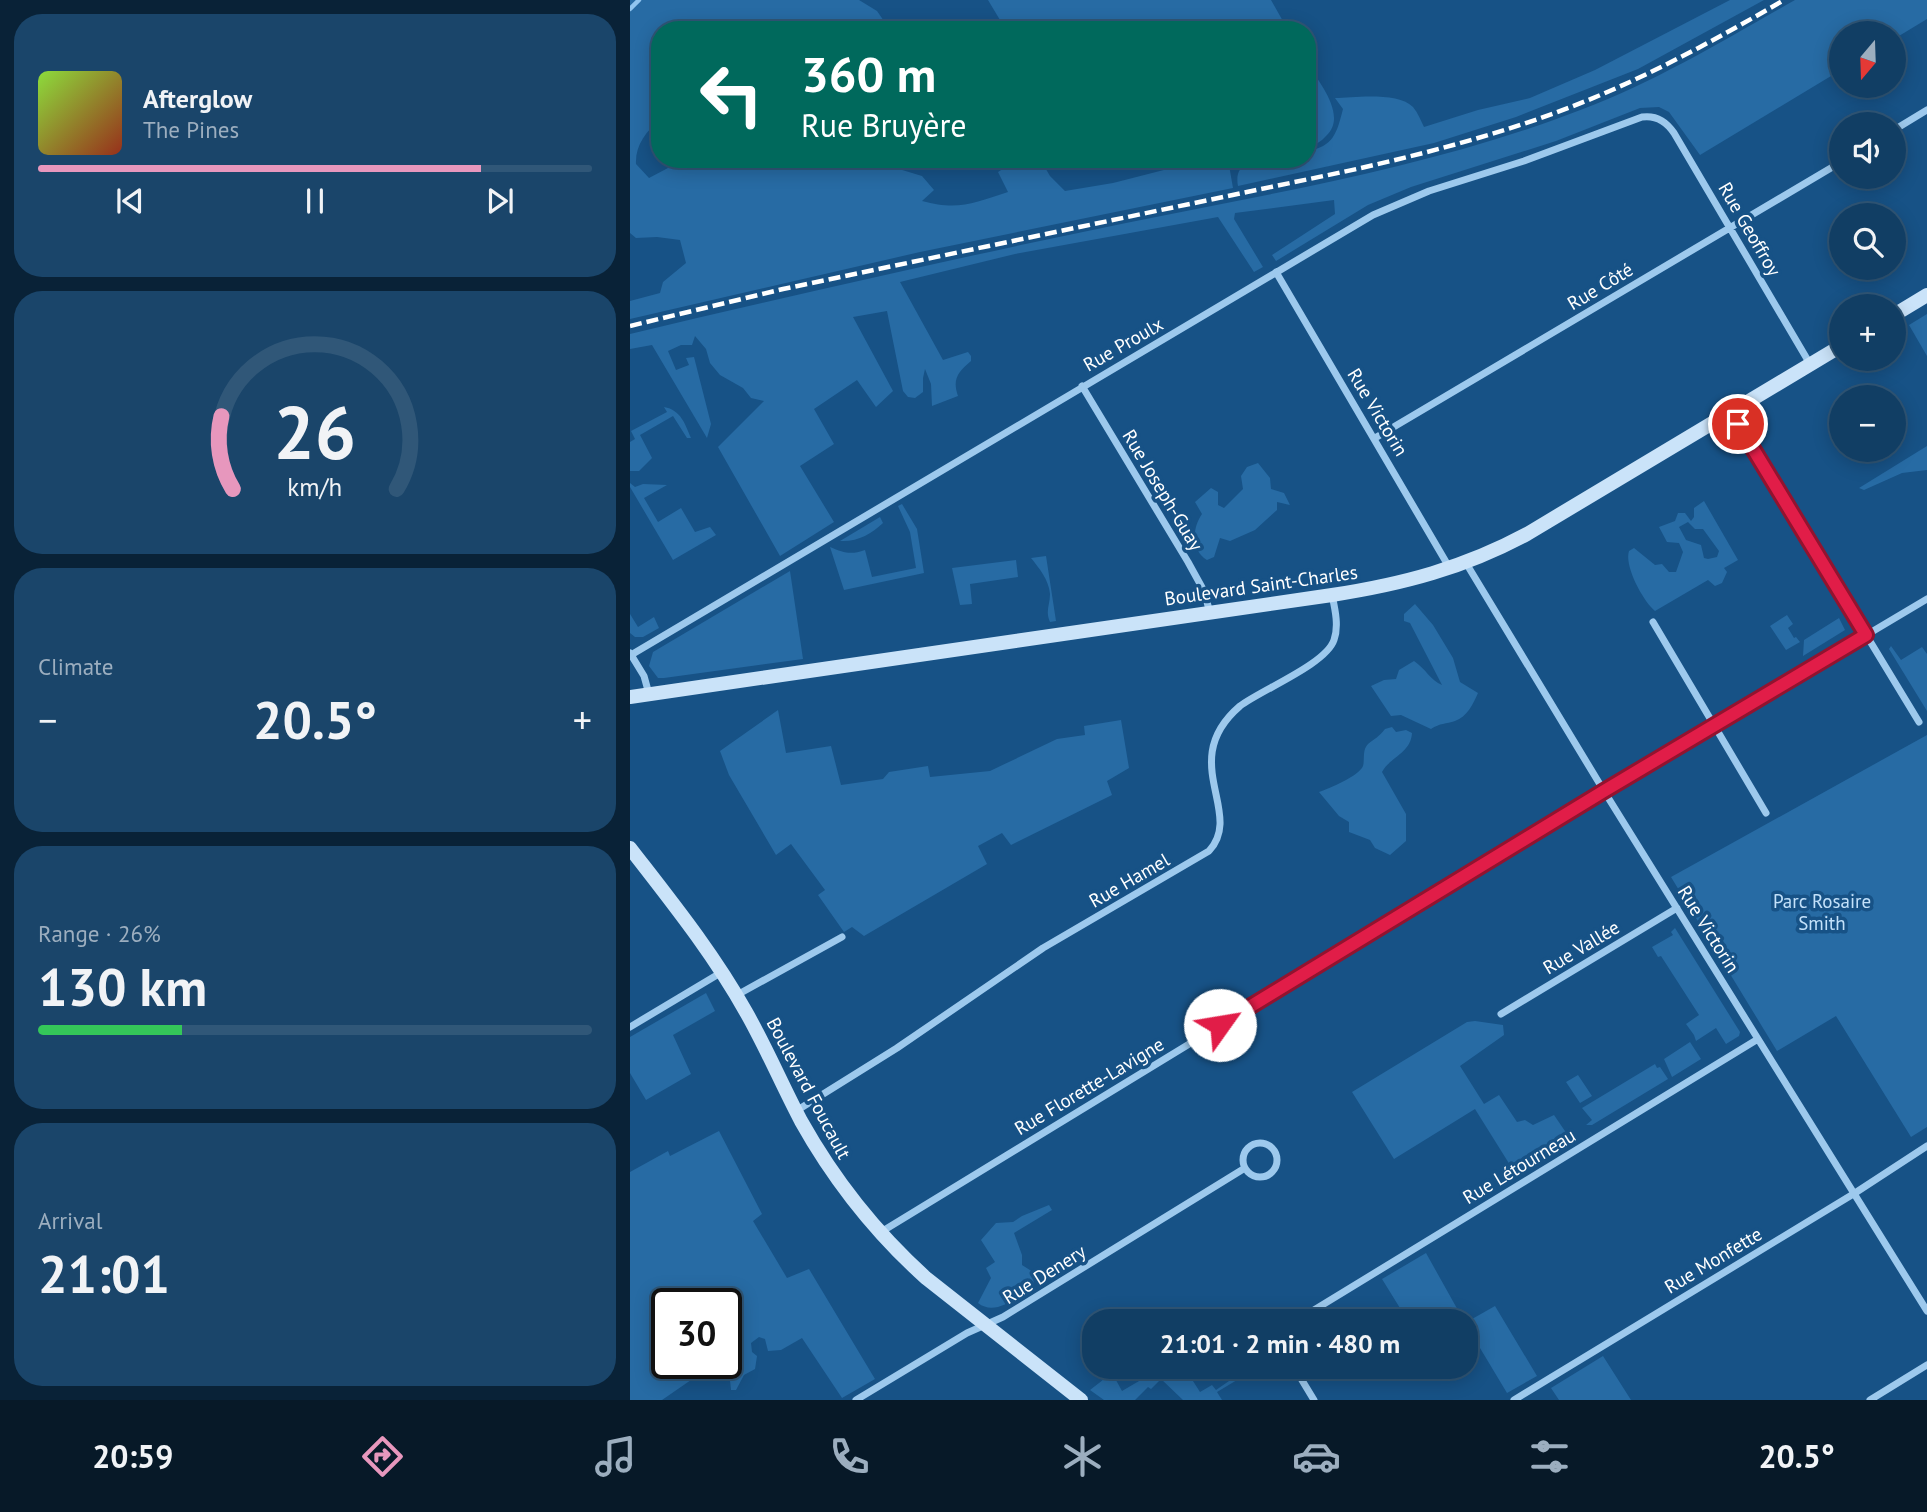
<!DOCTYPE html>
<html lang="en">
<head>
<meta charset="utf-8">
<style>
	:root { --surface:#113e64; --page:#1a456a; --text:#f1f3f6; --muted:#9caebf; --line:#305778; --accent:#e797bd }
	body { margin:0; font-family:"PT Sans",sans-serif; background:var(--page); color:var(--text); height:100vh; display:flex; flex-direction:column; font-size:26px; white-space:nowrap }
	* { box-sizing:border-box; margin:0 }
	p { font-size:23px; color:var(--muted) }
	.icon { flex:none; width:38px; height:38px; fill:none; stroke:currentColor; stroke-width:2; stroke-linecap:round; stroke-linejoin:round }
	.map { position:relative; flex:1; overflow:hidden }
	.panel { display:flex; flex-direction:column; gap:14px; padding:14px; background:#092237; width:630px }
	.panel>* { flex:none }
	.top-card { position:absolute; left:21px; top:21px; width:665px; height:147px; border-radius:28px; box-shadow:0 4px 18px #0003,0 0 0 2px var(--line); background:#00695c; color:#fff; overflow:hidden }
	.needle { width:46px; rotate:199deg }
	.controls { position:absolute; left:1199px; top:21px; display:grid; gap:14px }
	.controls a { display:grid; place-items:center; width:77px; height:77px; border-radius:50%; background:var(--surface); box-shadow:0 4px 18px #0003,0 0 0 2px var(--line); font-size:35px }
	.speed { position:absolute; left:21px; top:1288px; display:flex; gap:14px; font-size:35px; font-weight:700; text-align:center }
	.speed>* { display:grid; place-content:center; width:91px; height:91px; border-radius:50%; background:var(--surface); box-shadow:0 4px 18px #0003,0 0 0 2px var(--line); line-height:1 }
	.speed .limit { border:4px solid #111; border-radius:10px; background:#fff; color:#111 }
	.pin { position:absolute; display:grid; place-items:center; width:60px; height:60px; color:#fff; margin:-30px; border:4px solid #fff; border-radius:50%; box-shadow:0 2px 7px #0007 }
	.me { position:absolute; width:77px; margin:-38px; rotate:58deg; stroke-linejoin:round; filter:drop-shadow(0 0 5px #0008) }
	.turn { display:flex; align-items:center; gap:24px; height:147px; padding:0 35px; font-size:32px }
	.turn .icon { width:91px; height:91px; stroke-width:2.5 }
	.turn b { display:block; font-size:49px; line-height:60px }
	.big { font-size:52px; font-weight:800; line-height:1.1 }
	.panel .card { flex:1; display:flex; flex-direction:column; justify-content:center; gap:10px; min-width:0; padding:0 24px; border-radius:28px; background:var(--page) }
	.panel .dial { align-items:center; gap:0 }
	.dial svg { height:182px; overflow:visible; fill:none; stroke:var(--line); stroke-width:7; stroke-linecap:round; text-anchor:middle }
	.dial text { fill:var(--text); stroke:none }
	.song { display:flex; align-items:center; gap:21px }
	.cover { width:84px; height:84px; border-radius:10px; background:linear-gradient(135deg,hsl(90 70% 55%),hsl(10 70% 35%)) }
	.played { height:7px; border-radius:4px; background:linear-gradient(90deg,var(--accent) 80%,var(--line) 80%) }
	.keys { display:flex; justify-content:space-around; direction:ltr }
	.heat { display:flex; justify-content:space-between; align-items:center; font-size:38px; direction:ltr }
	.charge { height:10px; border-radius:5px; background:linear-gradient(90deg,#34c759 26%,var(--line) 0) }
	.trip { position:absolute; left:452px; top:1309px; width:396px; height:70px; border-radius:28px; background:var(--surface); box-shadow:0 4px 18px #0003,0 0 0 2px var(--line); font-weight:800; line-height:70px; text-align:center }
	.menu { display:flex; height:112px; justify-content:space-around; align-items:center; background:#071928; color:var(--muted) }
	.menu .icon { width:49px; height:49px }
	.menu .current { color:var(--accent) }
	.menu b { font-size:32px; color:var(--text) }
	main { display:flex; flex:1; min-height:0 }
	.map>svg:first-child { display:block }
</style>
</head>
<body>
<main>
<section class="panel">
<div class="card">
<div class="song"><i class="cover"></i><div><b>Afterglow</b><p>The Pines</p></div></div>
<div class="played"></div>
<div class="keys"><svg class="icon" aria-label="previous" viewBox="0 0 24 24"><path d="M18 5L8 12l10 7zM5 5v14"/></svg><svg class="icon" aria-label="pause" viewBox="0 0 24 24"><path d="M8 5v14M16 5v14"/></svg><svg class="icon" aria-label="next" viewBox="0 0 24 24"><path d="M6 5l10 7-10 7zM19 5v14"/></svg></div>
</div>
<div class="card dial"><svg viewBox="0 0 100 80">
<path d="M14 69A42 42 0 1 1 86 69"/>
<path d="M14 69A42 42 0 0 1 9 37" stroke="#e797bd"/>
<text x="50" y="56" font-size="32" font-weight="700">26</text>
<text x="50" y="72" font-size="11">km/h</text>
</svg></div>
<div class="card"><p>Climate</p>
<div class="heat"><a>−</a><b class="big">20.5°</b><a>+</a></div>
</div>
<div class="card"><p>Range · 26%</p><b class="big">130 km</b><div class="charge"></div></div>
<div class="card"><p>Arrival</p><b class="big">21:01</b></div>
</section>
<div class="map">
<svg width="1297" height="1400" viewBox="0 0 1297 1400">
	<rect width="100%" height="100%" fill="#175286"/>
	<path fill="#276ba4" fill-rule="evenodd" d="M0,0H229L247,11L256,24L252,30H30V120C16,131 5,146 6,164L19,178L55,159H255L259,166L292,176L304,190L292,201C328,211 344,203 378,192L368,172L389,159H410L420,176L435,191L483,183L569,161L584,160L599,165L603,188L290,252L0,319V301L30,293L33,282L56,263L50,240L27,237L6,238L0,233Z
		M358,0H641L658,30H376Z
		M1100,0H1134L1008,69L886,117L804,143L608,186C601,150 654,159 677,159V151C704,147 707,132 713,109L705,98C726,97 769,92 783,107C788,113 791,121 794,127L848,110L900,98L965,70Z
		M1165,0H1297V19L1264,39V33H1211V70L1070,155L1039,112L1029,107L1010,108L926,141L781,187L738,205L646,261L642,255L705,214L704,200L605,213L604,219L633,267L624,272L588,217L385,254L270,282L313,360L338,352L341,356V361C328,372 322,379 328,396L302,406L301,384L295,369L293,378V392L285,398L278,397L273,391L257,311L223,317L263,391L246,407L227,380L184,409L204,444L170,466L204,522L150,556L88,447L134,401L121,398L113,388L90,375L80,363L76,349L65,336L62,345H51L38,351L46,370L59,365L56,358L64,357L81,424L77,438L22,345L0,349V334C165,295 330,257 496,223C649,192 806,166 953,109C1027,81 1096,39 1165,0Z
		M677,63C689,82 718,116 696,136C691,142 685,145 677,147Z
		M1297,314V356L1279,325Z
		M34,407C51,410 55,424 61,438H57L43,416L10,435L22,458L9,471H0V442L5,439L1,431L37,412Z
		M1297,446V470L1272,473L1234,490L1229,488Z
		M628,463L640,478L641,489L654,493L660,505L647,502V510L625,530L600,541L590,538L584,557L577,560C561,551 562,528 572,514L565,502L581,488L588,492V505L594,508L613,489L611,476L617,467Z
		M0,483L5,487L13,484L37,485L14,498L28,522L51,508L65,532L80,527L86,535L43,560L0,487Z
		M1074,501L1108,560L1094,568L1097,572L1092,583L1085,586L1078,580L1025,611C1013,601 994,566 999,551L1004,548L1025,565L1032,564L1039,572H1046L1053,552L1049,543L1037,542L1029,527L1045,521L1048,513H1055L1061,521L1064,517V508ZM1058,522L1065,529H1073L1089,551L1087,557L1078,559L1074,558L1071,545L1056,540L1049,527Z
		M272,504L287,529L294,573L214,590L200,547C214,553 221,555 235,550L242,577L286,568L280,532L268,506Z
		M250,517L253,523C241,534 228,542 210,541Z
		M416,556L426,621L420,622C415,611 420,605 420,594C419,580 409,568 401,558Z
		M386,560L388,577L340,584L342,604L330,605L322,568Z
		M160,571L173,659L34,678H28L19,666L23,652Z
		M785,604L803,625L823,658L830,682L848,693C843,704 837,717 825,721C816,724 810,723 801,729L771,715L761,716L741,686L754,680L766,679L769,670L784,661C795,668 801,681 812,685L780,623L774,621V614Z
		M0,614L8,627L24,617L29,628L13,637H5L0,633Z
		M1157,615L1163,624L1158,628L1164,638L1166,637L1170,642L1156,650L1140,626Z
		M1209,618L1215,630L1173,656L1174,640Z
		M1261,646L1271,660L1292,647L1297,654V711L1259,649Z
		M148,710L156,753L201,746L211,785L253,779L259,772L298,766L300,777L360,771L427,739L455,735L454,726L491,720L499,768L477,781L482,795L381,845L372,833L348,846L357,864L234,936L222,927L214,932L188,895L195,890L161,844L146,855L99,775L90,751Z
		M762,727L766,732L776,730L782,733C781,753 760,757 752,772L776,814V841L760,855L745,848L740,840L719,832V822L709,816L689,792C700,788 729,776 733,766C735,759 732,750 738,744C745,738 748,738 755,729Z
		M1297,735V1127L1281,1137L1206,1016L1147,1051L1041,877Z
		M1045,928L1110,1032L1109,1036L1096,1044L1086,1028L1066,1041L1064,1035L1056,1024L1069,1015L1031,956L1028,957L1022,947L1043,935L1041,932Z
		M76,993L85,1011L43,1035L61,1074L16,1100L0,1073V1037Z
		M845,1021L873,1025L874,1035L830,1066L854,1104L869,1095L887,1122L895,1120L903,1125L924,1115L937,1134V1140L885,1173L845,1109L764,1159L722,1092L837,1022Z
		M1060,1042L1071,1059L1042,1077L1034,1059Z
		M1025,1064L1027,1068L1030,1067L1038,1079L962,1125H956L962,1120L952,1108Z
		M948,1075L962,1096L950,1103L936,1082Z
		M89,1131L132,1214L123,1221L157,1278L179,1269L245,1379L212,1398L172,1338L151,1350L138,1351L135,1339L129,1337L121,1343L122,1352L127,1356L125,1369L114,1375L106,1390H101L100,1380L74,1371L32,1400H0V1172L38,1151L40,1156ZM37,1304H96V1356L103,1352L97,1363H37Z
		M419,1205L422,1210L384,1233L392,1255V1265L403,1272L404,1286C388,1296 366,1317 348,1303L361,1278L356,1268L365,1262L351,1240L366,1223L383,1222L392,1216Z
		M796,1253L834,1321H835H778L752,1279Z
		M865,1306L907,1376L877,1393L835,1323Z
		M973,1356L1001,1400H929L921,1388Z
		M481,1367H487L481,1371L492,1391L533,1367H554L570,1392L582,1385L586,1390L599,1381L611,1367H619L622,1371L587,1392L592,1400H553L531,1379L521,1389L518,1387L505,1400H474L460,1390L478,1376L474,1371Z"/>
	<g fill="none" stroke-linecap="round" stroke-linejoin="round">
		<path stroke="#90c5f0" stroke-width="4.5" d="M0,9L9,0"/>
		<path stroke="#9dc9ed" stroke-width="7" d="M1264,130L1297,110
			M646,272L819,567
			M452,386L558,562L574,591L580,613
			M1101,412L1289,722
			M745,438L1211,162
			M836,563L974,791L1297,1311
			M1023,622L1136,813
			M0,653L14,676L19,694
			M1,655L743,215L799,191L894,161L1012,117C1026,115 1036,121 1044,133L1180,364
			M107,995L212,937
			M871,1014L1047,908
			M0,1027L92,972
			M166,1111L267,1048L413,948L579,851C615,812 546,761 610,706C633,689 696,664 704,640C709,626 705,609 702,595
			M613 1160a17 17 0 1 1 34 0a17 17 0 1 1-34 0Z
			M251,1232L974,791L1297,599
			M666,1321L1128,1039
			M664,1367L684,1400
			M226,1400L337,1333L373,1317L615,1168
			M884,1400L1225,1193L1297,1146
			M1240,1400L1297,1365"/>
		<path stroke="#cae3f9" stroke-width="14" d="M1264,315L1297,295
			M0,697L702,595C773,584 834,568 897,534L1211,346
			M0,848C41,901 83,953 116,1012C136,1047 152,1085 171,1121C204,1180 246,1233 296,1278L451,1400"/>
		<path stroke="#fff" stroke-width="4.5" stroke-dasharray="12 5" stroke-linecap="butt" d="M0,326L153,289L727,169C809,150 890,129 968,96C1032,69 1094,35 1154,0"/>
	</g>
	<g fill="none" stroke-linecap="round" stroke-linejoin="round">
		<g stroke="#92132f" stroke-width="18">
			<path id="route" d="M590,1025L974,791L1236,635L1108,424"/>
		</g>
		<use href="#route" stroke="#e11d48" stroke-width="12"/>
	</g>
	<g text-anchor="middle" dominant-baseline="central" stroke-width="7" stroke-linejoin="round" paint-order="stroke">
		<g font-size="19" fill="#fff" stroke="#175286">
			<text transform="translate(1120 229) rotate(60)">Rue Geoffroy</text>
			<text transform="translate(970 286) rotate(-31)">Rue Côté</text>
			<text transform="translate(493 344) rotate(-30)">Rue Proulx</text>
			<text transform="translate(748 412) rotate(59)">Rue Victorin</text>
			<text transform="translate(533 490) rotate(59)">Rue Joseph-Guay</text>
			<text transform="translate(631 585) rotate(-8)">Boulevard Saint-Charles</text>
			<text transform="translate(499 880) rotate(-30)">Rue Hamel</text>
			<text transform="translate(1079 929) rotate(58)">Rue Victorin</text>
			<text transform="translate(951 947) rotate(-31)">Rue Vallée</text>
			<text transform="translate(459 1086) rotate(-31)">Rue Florette-Lavigne</text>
			<text transform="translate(179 1088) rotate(62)">Boulevard Foucault</text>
			<text transform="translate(889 1166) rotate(-31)">Rue Létourneau</text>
			<text transform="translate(1083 1260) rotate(-31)">Rue Monfette</text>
			<text transform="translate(414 1274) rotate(-32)">Rue Denery</text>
		</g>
		<g font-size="19" fill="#c3e1fa" stroke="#175286">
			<text x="1192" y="901">Parc Rosaire<tspan x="1192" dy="22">Smith</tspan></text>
		</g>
	</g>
</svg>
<div class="controls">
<a><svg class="needle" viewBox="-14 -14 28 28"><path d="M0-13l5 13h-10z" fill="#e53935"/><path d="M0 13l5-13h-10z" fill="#9caebf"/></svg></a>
<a><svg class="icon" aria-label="sound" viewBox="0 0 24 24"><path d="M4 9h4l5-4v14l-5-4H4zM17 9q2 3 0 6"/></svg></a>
<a><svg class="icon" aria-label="search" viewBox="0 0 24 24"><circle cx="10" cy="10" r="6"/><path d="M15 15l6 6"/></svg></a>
<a>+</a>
<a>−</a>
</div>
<div class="speed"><div class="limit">30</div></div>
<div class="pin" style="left:1108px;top:424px;background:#d93025"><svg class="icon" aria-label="arrive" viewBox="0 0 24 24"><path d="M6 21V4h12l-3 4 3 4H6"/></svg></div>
<svg class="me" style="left:590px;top:1025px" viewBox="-20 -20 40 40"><circle r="19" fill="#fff"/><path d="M0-13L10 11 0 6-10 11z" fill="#e11d48"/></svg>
<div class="trip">21:01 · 2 min · 480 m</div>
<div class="top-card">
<div class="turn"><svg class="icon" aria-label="left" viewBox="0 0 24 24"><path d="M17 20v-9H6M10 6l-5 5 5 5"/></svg><div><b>360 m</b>Rue Bruyère</div></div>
</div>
</div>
</main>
<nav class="menu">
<b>20:59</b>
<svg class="icon current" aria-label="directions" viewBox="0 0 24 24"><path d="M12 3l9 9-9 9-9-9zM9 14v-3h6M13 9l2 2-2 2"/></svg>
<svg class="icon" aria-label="music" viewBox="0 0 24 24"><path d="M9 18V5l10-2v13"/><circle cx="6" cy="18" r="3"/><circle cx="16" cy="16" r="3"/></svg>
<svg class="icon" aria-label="phone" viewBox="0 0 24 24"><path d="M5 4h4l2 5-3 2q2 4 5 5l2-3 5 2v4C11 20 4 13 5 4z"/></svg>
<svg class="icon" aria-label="climate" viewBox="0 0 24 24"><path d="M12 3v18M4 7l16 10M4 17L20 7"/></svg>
<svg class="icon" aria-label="car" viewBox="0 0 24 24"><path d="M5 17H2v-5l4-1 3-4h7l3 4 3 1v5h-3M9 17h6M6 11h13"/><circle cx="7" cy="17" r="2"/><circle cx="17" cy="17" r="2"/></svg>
<svg class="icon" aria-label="filters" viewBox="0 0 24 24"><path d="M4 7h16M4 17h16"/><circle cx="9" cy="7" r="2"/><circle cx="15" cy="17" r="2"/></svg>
<b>20.5°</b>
</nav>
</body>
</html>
